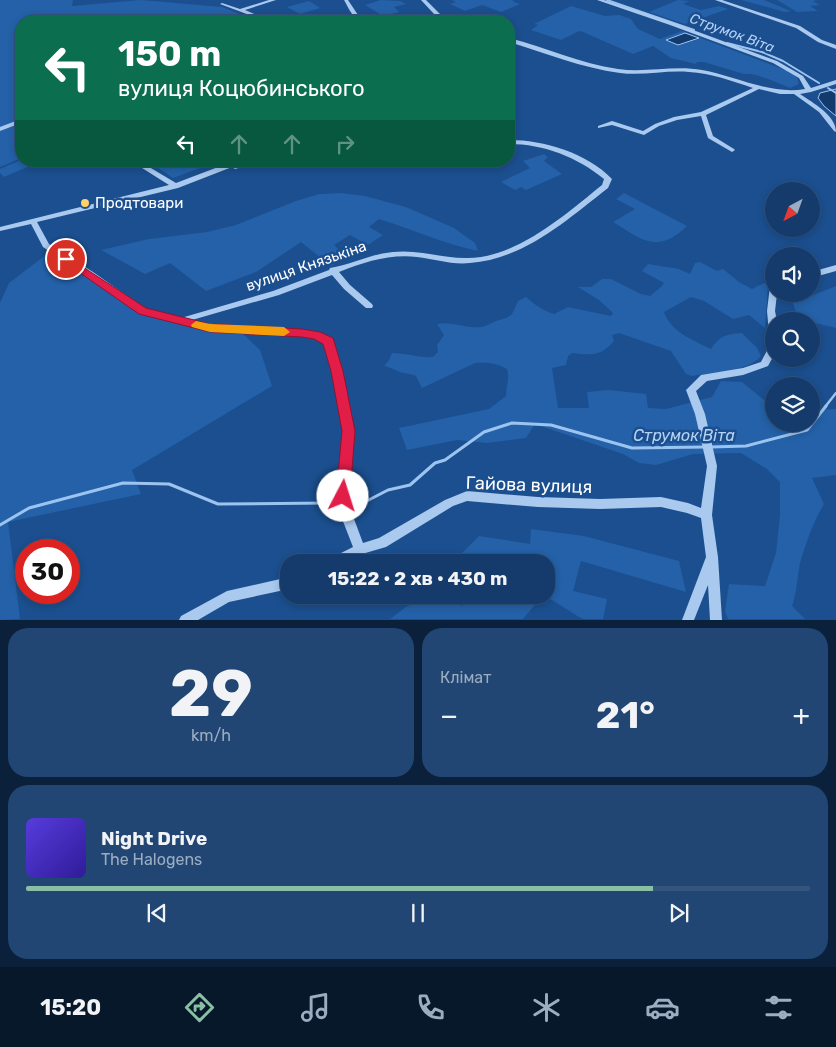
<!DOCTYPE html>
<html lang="uk">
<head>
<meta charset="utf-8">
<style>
	:root { --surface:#143b6b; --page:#214673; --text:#f1f3f6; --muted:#9dadc1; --line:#33557e; --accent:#8abfa5 }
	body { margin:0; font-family:Rubik,sans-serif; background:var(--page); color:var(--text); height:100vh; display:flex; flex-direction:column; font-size:19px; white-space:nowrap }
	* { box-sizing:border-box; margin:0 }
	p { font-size:16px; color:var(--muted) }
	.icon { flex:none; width:28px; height:28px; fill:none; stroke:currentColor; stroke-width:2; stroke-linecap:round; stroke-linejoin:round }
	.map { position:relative; height:620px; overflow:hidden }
	.side { display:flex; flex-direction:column; gap:8px; padding:8px; background:#0b203b; flex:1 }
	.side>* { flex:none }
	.banner { position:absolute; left:15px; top:15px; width:500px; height:152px; border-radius:20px; box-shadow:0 2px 8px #0003,0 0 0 1px var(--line); background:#0b6e4f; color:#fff; overflow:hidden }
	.needle { width:32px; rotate:221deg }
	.fabs { position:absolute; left:765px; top:182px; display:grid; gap:10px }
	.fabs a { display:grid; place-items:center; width:55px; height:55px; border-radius:50%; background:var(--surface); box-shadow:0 2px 8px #0003,0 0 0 1px var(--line); font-size:25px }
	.speed { position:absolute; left:15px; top:539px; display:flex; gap:10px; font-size:25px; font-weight:700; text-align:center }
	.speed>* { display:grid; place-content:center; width:65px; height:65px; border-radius:50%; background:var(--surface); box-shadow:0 2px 8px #0003,0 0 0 1px var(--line); line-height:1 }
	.speed .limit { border:8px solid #d22; background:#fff; color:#111 }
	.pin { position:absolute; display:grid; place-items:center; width:42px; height:42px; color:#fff; margin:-21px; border:2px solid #fff; border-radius:50%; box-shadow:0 1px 5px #0007 }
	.me { position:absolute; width:55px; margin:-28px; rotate:5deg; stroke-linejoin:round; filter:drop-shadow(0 0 4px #0008) }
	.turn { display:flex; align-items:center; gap:18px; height:105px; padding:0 20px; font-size:22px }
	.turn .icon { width:65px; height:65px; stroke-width:2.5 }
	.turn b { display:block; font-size:35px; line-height:42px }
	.lanes { display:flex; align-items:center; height:48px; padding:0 20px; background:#0003; justify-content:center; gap:25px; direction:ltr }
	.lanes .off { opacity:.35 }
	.big { font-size:38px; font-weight:700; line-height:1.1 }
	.side .widget { flex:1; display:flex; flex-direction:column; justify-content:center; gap:8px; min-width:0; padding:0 18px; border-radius:20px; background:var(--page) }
	.side .dial { align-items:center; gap:0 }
	.dial b { font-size:65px; line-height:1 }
	.song { display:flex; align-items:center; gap:15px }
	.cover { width:60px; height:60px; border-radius:8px; background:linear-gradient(135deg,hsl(250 70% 55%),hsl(250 70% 35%)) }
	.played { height:5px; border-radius:2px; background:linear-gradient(90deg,var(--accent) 80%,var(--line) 80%) }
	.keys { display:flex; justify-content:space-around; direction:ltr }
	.heat { display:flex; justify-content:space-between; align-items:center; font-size:28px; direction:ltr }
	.side .tiles { flex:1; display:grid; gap:8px; grid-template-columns:1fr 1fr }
	.widget:last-child { grid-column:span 2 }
	.trip { position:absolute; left:280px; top:554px; width:275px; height:50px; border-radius:20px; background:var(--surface); box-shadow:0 2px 8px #0003,0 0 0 1px var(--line); font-weight:700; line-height:50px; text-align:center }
	.menu { display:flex; height:80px; justify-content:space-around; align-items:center; background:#08182b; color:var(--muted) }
	.menu .icon { width:35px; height:35px }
	.menu .selected { color:var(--accent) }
	.menu b { font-size:22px; color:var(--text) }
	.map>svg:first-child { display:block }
</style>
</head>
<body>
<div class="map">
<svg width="836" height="620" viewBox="0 0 836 620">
	<rect width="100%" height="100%" fill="#1b4f8f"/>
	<path fill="#2461a8" d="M0,0H73L72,6L141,0L222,7L258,21H21V158L0,167Z
		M381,0L400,1L406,4L394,7L399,12L383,16L365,5Z
		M452,0H514L512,1L520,4L501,12L482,5L465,11L450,4L456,2Z
		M678,0L690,1L683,4L701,10L719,6L728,9L685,24L649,12Z
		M741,0H764L791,11L785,12Z
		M777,0H818L813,1L820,5L810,6L818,11L797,12Z
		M309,1L320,8L300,14L287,7Z
		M571,6L605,16L619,15L631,19L638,29L660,39L682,31L788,71L797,77L799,84L790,88C780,84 754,72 744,74L704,62H697L696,64L671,58L653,46L633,54L583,32L579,31L561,40L531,30L538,25L534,24Z
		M544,154L548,157L544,161L562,174L526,190L521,187L515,190L501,182L530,168L523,161Z
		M21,160L41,161L4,177L0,173V169Z
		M148,161H219L173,178Z
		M341,193L365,196L406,207L454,228L475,243L478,251C444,244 412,229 379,219L369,227L383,235L368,245L350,235L334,245L347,257L331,266L301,242L256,272L206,291L170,263L145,274L101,250L149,239L207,232L236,225L296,201L319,194Z
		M624,193L687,226C658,254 643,241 613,222L635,209L616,199Z
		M51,251L145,315L210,328L239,330L260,350L272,386L132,470L141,494L8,522L20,619L0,620V303L9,283Z
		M700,262L717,271L723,269L739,282L752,289L764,283L768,284L765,328L749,315L733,319L704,301L691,297L664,312C671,332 693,340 711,349C719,336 727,334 742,333L757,348L761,356C746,373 713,372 692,376L686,374L671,351L619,333L612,335L614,341C600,357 591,355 572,353L568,356L566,365L552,368L558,408H589L587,392L609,390L646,394L648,408L666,409L712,397L721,381L742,382L774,408V424H811V410L836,409V475L812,478L824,504C813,522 806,543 800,563C797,578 797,592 792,606L805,619H728L725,611L729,584L765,586L776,553L780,515V482L767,469L741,453L693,454L656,465L639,463L623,454L535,424L526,438L487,443L457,440L407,450L399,428L489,409L506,396C506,386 510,378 507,369C497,363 486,362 475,363L422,388L416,376C411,374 408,374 404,373C397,372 391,367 384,366L389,360L392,353C406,353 418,358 433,357L438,352L437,345L444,335L437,324C453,321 466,329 481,327C487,326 491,323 496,321C513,316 511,317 518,301L526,297C535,305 542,310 554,314L568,307L611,316L613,313L599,300L578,287H591L602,279H611L641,294L650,296L661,287L664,283L642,271L648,264L679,269L690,274L695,263Z
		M836,286V328L798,319L793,303Z
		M531,529L584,536L679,561L686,592L581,561L573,591L607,599L603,619H584L579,617L544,595H546V562H464L459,556L479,536L530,544Z
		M430,595H444L449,601L462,606L475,595H543L523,619H390L406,607Z"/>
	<path fill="#123a6d" stroke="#9cc4f0" d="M685,33L699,38L678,45L666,40Z
		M836,89V116L824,106L818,98L820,93Z"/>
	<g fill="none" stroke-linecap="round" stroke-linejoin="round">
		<path stroke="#9cc4f0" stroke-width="2" d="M607,0L694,30
			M727,43L762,52L783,61L819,83
			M828,88L836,93"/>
		<path stroke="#9cc4f0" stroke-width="2.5" d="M825,407L836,393"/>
		<path stroke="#9cc4f0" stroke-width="3" d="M711,447L746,446L807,430L826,406
			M359,505L388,490L410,485L435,463L445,460L484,432L512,423L551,425L632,448L706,447
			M0,525L29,508L123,483L169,484L218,504L328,503"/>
		<path fill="#a9c9ee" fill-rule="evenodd" d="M269,0H276L245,10L271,21H265L220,4L222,3L240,9Z
			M344,0H348L358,15L364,21C353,21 349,8 344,0Z
			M421,0H426L441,15L456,21H449L440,18L437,20L435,18L398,21L400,19L435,15Z
			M597,0H604L674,23L777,61L803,76L811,88L836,80V84L811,92L800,94C813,103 836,115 836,132L834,131L819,112L794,94H780L759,89L706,115L713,136L734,149L735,150L732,152L708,138L701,116L677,120L659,126L644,135L612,125L598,128V126L612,121L643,131L655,124L674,117L701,112L753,88C732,81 711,73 689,72C666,70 643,76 620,73C582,68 545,53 509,42V38C546,47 580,64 618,69C646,73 674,65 702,70C736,76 770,95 805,89L799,78L773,63L670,25Z
			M715,0H722L800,26L822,40L836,45V49L818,42L796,28Z
			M21,119V123L0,131V127Z
			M509,140C544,140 587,153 612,179L608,188C567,220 524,259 470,263C452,265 434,259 417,257C389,254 365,262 339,272L350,285L372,304L373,306L372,308H366L344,289L332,275L279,295L192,320C237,332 292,320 332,339L342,371L354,431L349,496L351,511L363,543L379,538L445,500L467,491L538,497L600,499L661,497L688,503L701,508L707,466L695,414L686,390L701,375L743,368L761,362L771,343L774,342V355L768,366L743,375L707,381L696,391L705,414L717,466L712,515L718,557L722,620H710L708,585L694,620H682L706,557L701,518L687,513L661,507L600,509L538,507L467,501L453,506L386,547L362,554L346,562H329L331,558L353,547L339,511L337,496L344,431L332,371L325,343L314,338L302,336L210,331L140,313L43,247L31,224L0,231V227L169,185L131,161H139L176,183L234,161H244L240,164L250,161H263L235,169L232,167L178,188L37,222L49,244L58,250L93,272L146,309L181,318L273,291L329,270L330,268C351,265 370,254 393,252C417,249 441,258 466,258C515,259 565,215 602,185L604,179C577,157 544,144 509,144Z
			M836,265V271L811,278V272Z
			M774,283V294H777L775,311L777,321H774V336L769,333L767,311L770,286Z
			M289,577V589L229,602L198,620H179L181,616L227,591Z"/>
	</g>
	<path fill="#e11d48" stroke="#92132f" d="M66,256L146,308L210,324L302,329L320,332L333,338L343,371L355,431L350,496L348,501L343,503L338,501L336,496L342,431L331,371L323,344L314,339L302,337L210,332L139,314L63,261L61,259Z"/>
	<path fill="#f59e0b" d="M196,321L210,324L284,327L290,332L284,336L210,332L192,327L191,325Z"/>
	<circle fill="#ffd166" stroke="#1b4f8f" stroke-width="2" cx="85" cy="203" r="5"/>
	<g text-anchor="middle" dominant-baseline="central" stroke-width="5" stroke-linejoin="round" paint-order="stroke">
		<g font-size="14" font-style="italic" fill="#b5d3f5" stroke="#1b4f8f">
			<text transform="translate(732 33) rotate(20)">Струмок Віта</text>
		</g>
		<g font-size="15" fill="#fff" stroke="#1b4f8f" text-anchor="start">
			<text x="95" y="203">Продтовари</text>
		</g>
		<g font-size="15" fill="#fff" stroke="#1b4f8f">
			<text transform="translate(306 266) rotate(-19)">вулиця Князькіна</text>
		</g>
		<g font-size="16" font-style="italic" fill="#b5d3f5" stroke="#1b4f8f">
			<text x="684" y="435">Струмок Віта</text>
		</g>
		<g font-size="18" fill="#fff" stroke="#1b4f8f">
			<text transform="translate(529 485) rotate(2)">Гайова вулиця</text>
		</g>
	</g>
</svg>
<div class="fabs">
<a><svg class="needle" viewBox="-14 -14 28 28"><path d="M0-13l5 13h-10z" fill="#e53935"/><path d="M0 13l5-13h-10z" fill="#9dadc1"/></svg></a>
<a><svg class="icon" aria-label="sound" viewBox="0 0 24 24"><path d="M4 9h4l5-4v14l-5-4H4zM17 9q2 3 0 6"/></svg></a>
<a><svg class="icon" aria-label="search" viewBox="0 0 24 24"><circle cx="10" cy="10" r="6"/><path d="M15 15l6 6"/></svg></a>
<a><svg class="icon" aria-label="layers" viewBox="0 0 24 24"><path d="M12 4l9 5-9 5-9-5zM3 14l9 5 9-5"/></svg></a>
</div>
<div class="speed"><div class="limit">30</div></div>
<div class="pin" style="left:66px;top:259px;background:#d93025"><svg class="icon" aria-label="arrive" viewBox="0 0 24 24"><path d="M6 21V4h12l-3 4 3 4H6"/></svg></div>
<svg class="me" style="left:343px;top:496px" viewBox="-20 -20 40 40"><circle r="19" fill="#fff"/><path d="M0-13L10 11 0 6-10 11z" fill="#e11d48"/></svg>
<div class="trip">15:22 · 2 хв · 430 m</div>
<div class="banner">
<div class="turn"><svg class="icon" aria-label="left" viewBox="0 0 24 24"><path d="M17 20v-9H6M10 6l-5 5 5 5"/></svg><div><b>150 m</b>вулиця Коцюбинського</div></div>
<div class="lanes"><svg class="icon" aria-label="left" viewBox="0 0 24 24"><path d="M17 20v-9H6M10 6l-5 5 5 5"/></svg><svg class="icon off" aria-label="ahead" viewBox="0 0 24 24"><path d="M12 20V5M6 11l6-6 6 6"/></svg><svg class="icon off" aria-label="ahead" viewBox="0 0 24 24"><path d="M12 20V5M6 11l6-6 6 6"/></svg><svg class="icon off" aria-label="right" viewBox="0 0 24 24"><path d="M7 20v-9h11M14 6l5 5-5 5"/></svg></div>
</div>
</div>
<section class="side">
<div class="tiles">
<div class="widget dial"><b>29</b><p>km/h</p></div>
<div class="widget"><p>Клімат</p>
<div class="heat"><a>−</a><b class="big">21°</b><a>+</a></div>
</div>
<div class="widget">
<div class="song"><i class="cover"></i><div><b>Night Drive</b><p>The Halogens</p></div></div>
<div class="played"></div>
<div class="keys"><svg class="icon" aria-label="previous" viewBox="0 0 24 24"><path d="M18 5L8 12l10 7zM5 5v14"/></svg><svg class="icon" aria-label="pause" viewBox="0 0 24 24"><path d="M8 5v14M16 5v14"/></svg><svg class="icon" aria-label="next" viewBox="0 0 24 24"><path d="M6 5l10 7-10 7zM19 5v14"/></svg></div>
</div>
</div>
</section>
<nav class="menu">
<b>15:20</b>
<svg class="icon selected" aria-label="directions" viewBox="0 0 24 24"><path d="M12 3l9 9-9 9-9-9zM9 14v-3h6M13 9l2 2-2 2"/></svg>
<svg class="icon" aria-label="music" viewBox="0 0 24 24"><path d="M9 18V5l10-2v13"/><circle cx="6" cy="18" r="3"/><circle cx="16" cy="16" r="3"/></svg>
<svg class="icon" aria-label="phone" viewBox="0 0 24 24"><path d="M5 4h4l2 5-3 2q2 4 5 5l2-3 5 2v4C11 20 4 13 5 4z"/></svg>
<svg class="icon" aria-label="climate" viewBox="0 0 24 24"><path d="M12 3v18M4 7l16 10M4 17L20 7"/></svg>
<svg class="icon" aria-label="car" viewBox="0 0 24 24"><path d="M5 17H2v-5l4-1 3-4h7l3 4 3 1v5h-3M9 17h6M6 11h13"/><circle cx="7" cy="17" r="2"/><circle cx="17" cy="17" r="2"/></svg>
<svg class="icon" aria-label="filters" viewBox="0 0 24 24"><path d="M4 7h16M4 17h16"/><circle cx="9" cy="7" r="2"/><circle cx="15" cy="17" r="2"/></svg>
</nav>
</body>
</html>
